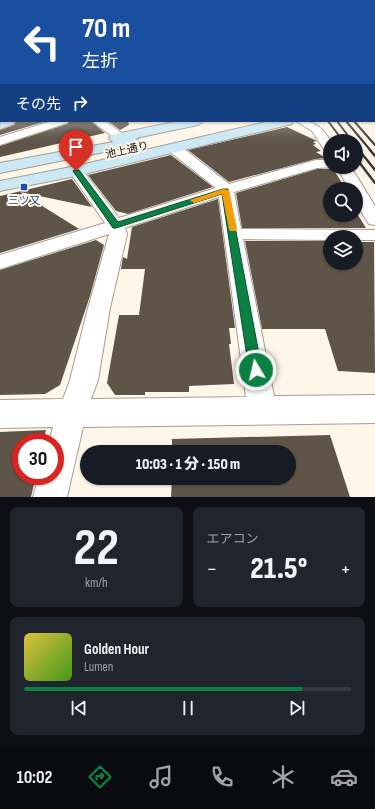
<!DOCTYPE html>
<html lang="ja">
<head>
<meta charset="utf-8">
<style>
	:root { --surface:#171b24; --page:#20242c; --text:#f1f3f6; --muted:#9ea1a6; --line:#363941; --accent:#0b8043 }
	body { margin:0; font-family:"Sofia Sans Condensed","Noto Sans JP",sans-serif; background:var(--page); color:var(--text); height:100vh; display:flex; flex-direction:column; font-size:15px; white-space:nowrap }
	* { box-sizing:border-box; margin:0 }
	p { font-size:13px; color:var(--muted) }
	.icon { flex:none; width:22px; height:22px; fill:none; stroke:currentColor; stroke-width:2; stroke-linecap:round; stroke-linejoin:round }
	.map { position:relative; height:497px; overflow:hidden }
	.details { display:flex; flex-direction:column; gap:10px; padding:10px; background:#0d0f14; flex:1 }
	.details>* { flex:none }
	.guide { position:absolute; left:0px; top:0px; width:375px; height:122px; box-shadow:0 1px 3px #0004; background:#1a4fa0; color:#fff; overflow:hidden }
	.fabs { position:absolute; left:323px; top:134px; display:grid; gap:8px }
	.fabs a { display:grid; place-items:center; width:40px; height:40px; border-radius:50%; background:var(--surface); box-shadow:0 1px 3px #0004; font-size:20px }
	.speed { position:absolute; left:12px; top:433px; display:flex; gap:8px; font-size:20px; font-weight:700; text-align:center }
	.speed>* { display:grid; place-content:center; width:52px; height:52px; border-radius:50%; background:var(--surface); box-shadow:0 1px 3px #0004; line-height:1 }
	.speed .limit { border:6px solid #d22; background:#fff; color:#111 }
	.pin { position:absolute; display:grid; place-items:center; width:34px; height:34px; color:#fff; margin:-41px -17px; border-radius:50% 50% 50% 0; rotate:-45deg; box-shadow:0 0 4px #0007 }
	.pin .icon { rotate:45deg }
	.me { position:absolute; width:44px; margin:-22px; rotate:351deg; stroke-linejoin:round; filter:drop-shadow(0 0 3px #0008) }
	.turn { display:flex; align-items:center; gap:14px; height:84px; padding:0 16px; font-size:18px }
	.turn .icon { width:52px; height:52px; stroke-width:2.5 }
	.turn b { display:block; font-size:28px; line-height:34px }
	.then { display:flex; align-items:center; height:38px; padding:0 16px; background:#0003; gap:8px; font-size:15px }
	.big { font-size:30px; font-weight:800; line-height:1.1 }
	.details .card { flex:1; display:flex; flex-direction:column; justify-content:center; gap:6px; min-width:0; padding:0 14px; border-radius:8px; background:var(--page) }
	.details .dial { align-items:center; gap:0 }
	.dial b { font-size:52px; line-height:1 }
	.song { display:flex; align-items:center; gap:12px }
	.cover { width:48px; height:48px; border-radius:6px; background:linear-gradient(135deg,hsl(50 70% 55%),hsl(100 70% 35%)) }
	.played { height:4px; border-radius:2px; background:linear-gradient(90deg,var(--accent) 85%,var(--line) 85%) }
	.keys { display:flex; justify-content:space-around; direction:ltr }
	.heat { display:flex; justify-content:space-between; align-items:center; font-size:22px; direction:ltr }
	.details .tiles { flex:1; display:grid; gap:10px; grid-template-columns:1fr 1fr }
	.card:last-child { grid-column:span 2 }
	.trip { position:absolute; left:80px; top:445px; width:216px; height:40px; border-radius:20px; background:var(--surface); box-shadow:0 1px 3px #0004; font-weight:800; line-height:40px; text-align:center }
	.dock { display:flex; height:64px; justify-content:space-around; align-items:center; background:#090b0e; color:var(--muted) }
	.dock .icon { width:28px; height:28px }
	.dock .on { color:var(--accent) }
	.dock b { font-size:18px; color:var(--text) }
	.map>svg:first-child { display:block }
</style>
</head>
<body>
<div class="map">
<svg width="375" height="497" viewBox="0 0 375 497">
	<rect width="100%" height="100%" fill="#fff6ea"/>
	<path fill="#5e5548" d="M16,121H47L0,135V130L14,125Z
		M70,121H91L105,133L0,157V146L67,124Z
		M108,121H128L129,125L120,130Z
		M287,127L317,141L313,142L316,144L313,145L321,151L316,152L326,158L316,159L229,182L188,150Z
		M171,155L213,187L128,214L116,211L88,175Z
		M317,169H333L346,189H330V215H356V204L360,212H356L366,228H242L236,193Z
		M72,179L92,207L20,192L79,229L0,253V196Z
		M218,199L235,328H229L231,344H229L234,384L189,386V392H145V395H115L107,383L119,315H139L145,269H121L123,257L127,259L132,227Z
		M96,240L104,245L90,296L60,385L45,394L0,395V270Z
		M245,241H330V263H356V242H374L375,373L338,371L325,329H262Z
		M46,430L43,442H21V476H36L31,497H0V432Z
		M330,435L350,497H171L172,478H289V452H172V439Z"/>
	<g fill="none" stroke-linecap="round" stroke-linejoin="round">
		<g stroke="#a79d90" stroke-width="2">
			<path id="street" d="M1,78V84L0,85V79Z
				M374,78L375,79V85L374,84Z
				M374,93H375L374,100Z
				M52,121H69L67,123L0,145V137Z
				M92,121H105L127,137L125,140H117Z
				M296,121C316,121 320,126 331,141L330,152L325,151L312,131Z
				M174,144L179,145L229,184L316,160H330V167H335L317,168L234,192L241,229L375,230V240H356V237H330V240L243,239L274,396L375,395V423L83,427L67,497H33L39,476H55V442H49L53,427L0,428V400L63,399L70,380L88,308L109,234L0,269V255L105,223L69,171L71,168H81L119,218L216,188L169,151L168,148ZM219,197L246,397L91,399L98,380L110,308L127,234L125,228Z
				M337,167H351L375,206V225L369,224C361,212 356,203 356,189H349Z"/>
		</g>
		<g stroke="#a79d90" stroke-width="2">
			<path id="secondary" d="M374,72H375L374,80Z
				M1,119V121H14L13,124L0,129Z
				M179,121H204L198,125L136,138L141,142L139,145L0,173V163L113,142L109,138L111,135Z
				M270,121H293L292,124L76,176L0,191V181L76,166Z"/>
		</g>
		<use href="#street" fill="#fff" fill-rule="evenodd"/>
		<use href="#secondary" fill="#cbe8f4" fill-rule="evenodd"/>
		<path stroke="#3a3630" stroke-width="2" d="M328,121L343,141
			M337,121L352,141
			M346,121L371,151
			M354,121L375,145
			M356,146L360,151"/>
		<path stroke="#3a3630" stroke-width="2.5" d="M359,150L375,170
			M370,150L375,156
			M356,158L375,183"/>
	</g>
	<linearGradient id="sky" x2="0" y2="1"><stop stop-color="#82b2d3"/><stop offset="0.5" stop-color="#fffbf6"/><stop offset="1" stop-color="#fffbf6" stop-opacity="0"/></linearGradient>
	<rect width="375" height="140" fill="url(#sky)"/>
	<path fill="#0b8043" stroke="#07532c" d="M74,170H79L118,222L223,189H228L262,370L260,374L256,375L251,374L249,370L222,194L116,228H113L73,171Z"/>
	<path fill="#f59e0b" d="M223,189L229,190L237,229L236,231H230L229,229L222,194L194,203L190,200Z"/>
	<rect fill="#1a4fb4" stroke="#fff6ea" stroke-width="1.5" x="20" y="183" width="8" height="8" rx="2"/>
	<g text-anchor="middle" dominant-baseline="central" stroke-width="4" stroke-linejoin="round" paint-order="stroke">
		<g font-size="11" fill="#120f0a" stroke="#fff6ea">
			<text transform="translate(127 150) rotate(-13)">池上通り</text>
		</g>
		<g font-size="11" fill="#164399" stroke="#fff6ea">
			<text x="24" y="200">三ツ又</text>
		</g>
	</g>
</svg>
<div class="fabs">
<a><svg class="icon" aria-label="sound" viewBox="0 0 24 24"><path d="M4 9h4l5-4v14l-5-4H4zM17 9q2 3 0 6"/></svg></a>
<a><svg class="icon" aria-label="search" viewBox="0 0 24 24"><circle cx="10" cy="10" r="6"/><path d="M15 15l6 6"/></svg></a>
<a><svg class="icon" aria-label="layers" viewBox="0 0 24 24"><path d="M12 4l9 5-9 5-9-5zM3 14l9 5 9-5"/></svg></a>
</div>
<div class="speed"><div class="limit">30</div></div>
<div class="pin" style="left:76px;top:171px;background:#d93025"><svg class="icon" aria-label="arrive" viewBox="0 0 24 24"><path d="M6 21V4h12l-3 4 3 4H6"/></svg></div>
<svg class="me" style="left:256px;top:370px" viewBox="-20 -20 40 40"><circle r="17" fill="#0b8043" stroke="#fff" stroke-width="3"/><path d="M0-11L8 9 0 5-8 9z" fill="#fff"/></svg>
<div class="trip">10:03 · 1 分 · 150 m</div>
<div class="guide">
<div class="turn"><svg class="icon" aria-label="left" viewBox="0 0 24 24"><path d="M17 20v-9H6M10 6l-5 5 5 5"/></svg><div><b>70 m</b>左折</div></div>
<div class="then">その先<svg class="icon" aria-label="right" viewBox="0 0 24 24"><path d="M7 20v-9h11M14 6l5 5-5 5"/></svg></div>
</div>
</div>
<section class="details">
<div class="tiles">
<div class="card dial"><b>22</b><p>km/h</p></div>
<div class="card"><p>エアコン</p>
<div class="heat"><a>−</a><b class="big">21.5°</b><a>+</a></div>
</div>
<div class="card">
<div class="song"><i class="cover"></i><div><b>Golden Hour</b><p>Lumen</p></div></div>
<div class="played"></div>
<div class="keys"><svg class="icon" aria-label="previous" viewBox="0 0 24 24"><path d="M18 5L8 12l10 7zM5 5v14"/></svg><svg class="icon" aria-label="pause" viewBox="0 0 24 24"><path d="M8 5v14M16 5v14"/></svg><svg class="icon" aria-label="next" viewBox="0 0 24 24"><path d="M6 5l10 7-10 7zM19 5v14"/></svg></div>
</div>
</div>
</section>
<nav class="dock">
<b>10:02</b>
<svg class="icon on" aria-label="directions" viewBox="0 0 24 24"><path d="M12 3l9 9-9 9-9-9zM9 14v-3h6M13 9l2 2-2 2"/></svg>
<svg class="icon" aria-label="music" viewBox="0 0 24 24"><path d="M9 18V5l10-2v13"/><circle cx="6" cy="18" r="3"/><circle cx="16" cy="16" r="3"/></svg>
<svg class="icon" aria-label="phone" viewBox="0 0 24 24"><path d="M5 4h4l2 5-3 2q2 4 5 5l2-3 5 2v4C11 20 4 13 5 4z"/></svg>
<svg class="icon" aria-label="climate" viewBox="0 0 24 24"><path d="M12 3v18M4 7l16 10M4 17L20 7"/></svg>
<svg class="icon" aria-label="car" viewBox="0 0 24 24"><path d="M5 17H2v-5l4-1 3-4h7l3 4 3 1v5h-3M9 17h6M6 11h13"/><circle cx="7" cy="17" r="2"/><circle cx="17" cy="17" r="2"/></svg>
</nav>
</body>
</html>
